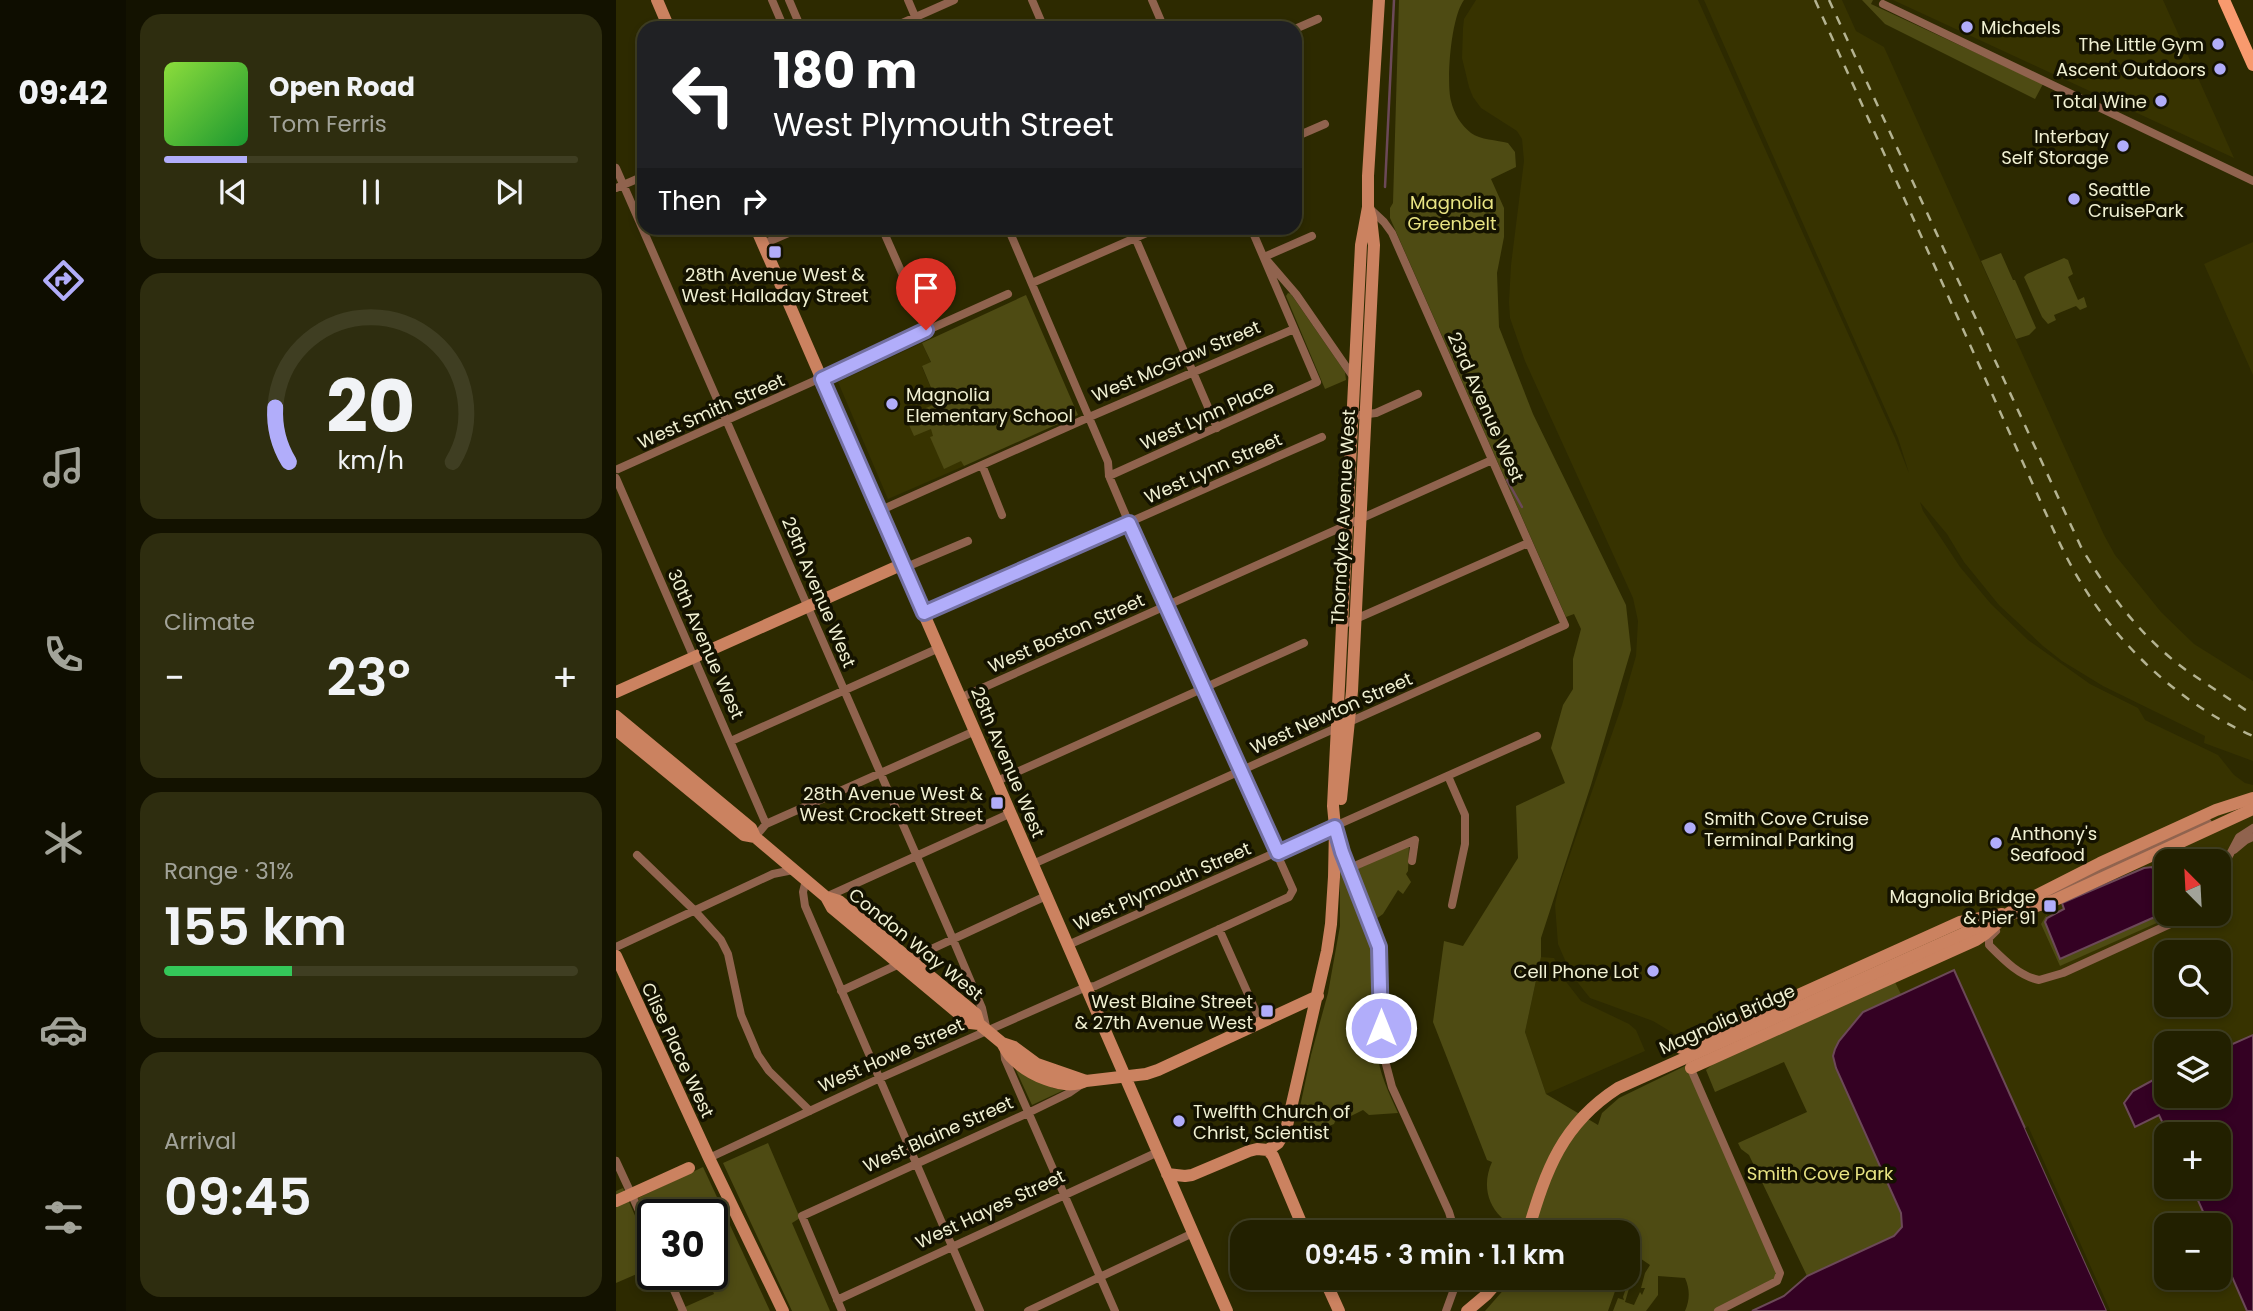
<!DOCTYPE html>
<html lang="en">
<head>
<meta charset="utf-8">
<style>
	:root { --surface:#222000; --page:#2e2d0f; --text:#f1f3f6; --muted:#a2a399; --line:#3f3e22; --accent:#b1adfa }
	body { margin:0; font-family:Poppins,sans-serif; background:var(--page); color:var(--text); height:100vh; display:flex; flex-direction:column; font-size:26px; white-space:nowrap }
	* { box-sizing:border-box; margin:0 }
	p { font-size:23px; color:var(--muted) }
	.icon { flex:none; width:38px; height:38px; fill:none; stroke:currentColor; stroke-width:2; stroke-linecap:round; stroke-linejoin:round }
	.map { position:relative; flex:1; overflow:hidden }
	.panel { display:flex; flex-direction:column; gap:14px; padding:14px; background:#131200; width:490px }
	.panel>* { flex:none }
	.hud { position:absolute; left:21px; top:21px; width:665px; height:214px; border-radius:21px; box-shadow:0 4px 10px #0003,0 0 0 2px var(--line); background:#202124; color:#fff; overflow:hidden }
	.needle { width:46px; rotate:336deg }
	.fabs { position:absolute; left:1538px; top:849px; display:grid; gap:14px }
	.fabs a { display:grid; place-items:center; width:77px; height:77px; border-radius:14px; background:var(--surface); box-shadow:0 4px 10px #0003,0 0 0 2px var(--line); font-size:35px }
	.speed { position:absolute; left:21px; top:1199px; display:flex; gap:14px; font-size:35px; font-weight:700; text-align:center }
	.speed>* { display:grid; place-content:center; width:91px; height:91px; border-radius:50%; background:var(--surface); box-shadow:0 4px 10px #0003,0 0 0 2px var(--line); line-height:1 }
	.speed .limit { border:4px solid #111; border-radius:10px; background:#fff; color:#111 }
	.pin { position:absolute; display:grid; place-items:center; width:60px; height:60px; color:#fff; margin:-72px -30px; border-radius:50% 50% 50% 0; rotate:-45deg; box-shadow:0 0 7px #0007 }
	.pin .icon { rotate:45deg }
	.me { position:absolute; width:77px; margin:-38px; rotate:0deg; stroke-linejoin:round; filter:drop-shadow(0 0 5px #0008) }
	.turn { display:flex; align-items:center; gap:24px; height:147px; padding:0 21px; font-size:32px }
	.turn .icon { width:91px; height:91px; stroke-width:2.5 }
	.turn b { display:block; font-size:49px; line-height:60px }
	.then { display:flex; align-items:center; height:66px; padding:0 21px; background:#0003; gap:14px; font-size:26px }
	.big { font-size:52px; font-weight:600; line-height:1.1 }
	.panel .card { flex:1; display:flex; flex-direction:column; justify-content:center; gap:10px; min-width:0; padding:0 24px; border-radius:21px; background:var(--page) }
	.panel .dial { align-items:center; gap:0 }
	.dial svg { height:182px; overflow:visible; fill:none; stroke:var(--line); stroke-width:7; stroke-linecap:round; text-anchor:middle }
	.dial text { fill:var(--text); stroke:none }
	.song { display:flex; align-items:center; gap:21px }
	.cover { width:84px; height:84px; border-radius:10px; background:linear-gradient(135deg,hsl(90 70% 55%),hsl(130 70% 35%)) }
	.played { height:7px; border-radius:4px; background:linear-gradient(90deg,var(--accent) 20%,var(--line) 20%) }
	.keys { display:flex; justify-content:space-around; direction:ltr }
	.heat { display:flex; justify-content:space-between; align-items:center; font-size:38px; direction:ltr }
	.charge { height:10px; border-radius:5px; background:linear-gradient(90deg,#34c759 31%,var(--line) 0) }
	.trip { position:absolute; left:614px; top:1220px; width:410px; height:70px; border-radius:21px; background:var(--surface); box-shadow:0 4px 10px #0003,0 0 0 2px var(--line); font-weight:600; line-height:70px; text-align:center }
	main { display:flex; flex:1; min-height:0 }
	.tabs { display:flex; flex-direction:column; width:126px; justify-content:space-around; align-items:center; background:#0e0d00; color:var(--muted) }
	.tabs .icon { width:49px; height:49px }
	.tabs .current { color:var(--accent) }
	.tabs b { font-size:32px; color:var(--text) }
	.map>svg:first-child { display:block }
</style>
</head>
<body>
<main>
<nav class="tabs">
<b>09:42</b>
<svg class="icon current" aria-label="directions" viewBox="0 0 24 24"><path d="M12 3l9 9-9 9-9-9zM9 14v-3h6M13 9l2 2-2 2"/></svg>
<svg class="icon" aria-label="music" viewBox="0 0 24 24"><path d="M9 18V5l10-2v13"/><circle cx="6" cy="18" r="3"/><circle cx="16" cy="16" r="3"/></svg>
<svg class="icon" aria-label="phone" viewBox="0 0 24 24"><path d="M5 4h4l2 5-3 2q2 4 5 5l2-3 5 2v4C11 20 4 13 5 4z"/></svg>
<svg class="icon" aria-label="climate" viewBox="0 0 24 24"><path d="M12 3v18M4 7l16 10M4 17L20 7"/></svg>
<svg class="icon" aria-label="car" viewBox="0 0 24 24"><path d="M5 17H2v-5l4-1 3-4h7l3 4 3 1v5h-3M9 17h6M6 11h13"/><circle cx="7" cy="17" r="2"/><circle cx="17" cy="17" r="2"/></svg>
<svg class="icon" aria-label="filters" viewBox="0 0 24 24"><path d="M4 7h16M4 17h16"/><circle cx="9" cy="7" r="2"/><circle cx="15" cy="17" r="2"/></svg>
</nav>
<section class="panel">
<div class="card">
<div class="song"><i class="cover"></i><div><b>Open Road</b><p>Tom Ferris</p></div></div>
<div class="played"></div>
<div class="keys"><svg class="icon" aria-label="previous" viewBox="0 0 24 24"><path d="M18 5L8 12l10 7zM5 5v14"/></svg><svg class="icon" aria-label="pause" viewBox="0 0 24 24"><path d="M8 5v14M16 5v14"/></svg><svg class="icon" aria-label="next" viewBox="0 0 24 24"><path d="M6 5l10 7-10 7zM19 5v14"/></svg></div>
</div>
<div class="card dial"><svg viewBox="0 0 100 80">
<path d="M14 69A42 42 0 1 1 86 69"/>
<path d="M14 69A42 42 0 0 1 8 45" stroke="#b1adfa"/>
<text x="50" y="56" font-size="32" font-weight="700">20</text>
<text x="50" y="72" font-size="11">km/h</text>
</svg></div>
<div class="card"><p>Climate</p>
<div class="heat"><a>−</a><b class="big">23°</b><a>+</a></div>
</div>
<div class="card"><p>Range · 31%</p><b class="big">155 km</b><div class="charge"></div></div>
<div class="card"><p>Arrival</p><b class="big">09:45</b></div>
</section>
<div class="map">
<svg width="1637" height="1311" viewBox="0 0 1637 1311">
	<rect width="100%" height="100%" fill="#2d2a00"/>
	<path fill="#373300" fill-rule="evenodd" d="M860,0H1082L1279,438L1293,473L1282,438L1088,0H1226L1240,31L1268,47L1488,535L1499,555L1545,612L1578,644L1637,681V761L1588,743L1589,736L1487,686L1446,661L1427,646L1383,605L1348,562L1331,534L1304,502L1307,511L1344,567L1375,604L1412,640L1474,684L1522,708L1529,720L1602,755L1618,775L1629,783L1637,785V1035L1603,1050V1043H1550V1073L1534,1081L1544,1115L1552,1134H1550V1186L1576,1187L1593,1225H1550V1278H1603V1247L1631,1311H1491L1338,970L1285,994L1279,982L1098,1063L1090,1070L1067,1039L1037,1021L974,998L955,974L942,944L939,905L943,886L1006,705L1020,656L1022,621L1017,598L909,361L894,318L893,302L895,265L908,161L906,139L901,131L865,108L857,97L853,87L846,58L847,28L848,19ZM1550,861H1603V914H1550ZM1550,952H1603V1004H1550Z
		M1277,0H1547L1618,158L1370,43Z
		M1637,242V375L1588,264Z
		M306,343L315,363L306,367L348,466L272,499L222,382Z
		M925,957L938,958L951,983L965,1001L1013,1024L1020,1030L1029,1051L930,1094L909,1032Z"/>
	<path fill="#4e4b13" d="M783,0H848C835,17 830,81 835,101C838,114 845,125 855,133C864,140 881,140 892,143L899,152L900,167L875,179L888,208V237L881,273L883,327L917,414L1010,605L1015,650L975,785L925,938V957L909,1032L930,1094L982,1125L986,1113L1003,1098L1073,1064L1163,1278L1102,1311H1069C1074,1299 1074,1290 1069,1278L1042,1276V1295L1030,1311H997L1002,1298L1008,1300L1007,1297L1015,1274L1017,1275L1009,1302L1018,1305L1024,1292L1026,1295L1029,1288H1025L1029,1273L1034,1265L1012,1250V1232C977,1232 935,1235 903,1230C897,1229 890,1222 885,1217C870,1202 867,1182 876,1162L871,1160L817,1022L828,941L847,946L902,858L900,806L949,783L935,748L947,705L957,689V659L965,629L958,614L950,617L774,218V208L777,203Z
		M1246,0H1257L1255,4L1427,84L1419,99L1269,24Z
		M1385,253L1397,280H1399L1420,328L1413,335L1400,339L1365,261Z
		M1448,258L1452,260L1457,274L1452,277L1462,300L1468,297L1471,307L1464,310L1460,306L1438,315L1440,320L1432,324L1426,317L1408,277L1411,274Z
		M672,293L675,294L729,372L730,380L709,389L670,296Z
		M410,295L462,415L348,466L345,461L328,469L314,437L317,436L315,429L298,436L289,416L320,404L326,414L306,366L315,362L306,343Z
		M793,846L792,871L790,874L795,882L787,894L782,890L767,914L750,926C764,967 758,1008 761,1051C763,1073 773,1093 782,1113L753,1115L747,1110L731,1118L726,1117L720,1119L718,1124L698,1132L682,1116L695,1055L712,993L724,926V860L729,874Z
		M1550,912V914H1561L1444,966L1425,924L1431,914L1429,922L1444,959Z
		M1338,970L1396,1311H1137L1168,1296L1191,1276L1133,1155L1125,1149L1122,1143L1191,1112L1168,1062L1099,1092L1090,1070L1098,1063L1279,982L1285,994Z
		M399,1068L437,1088L448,1090L416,1105Z
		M152,1143L184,1218L176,1223L214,1311H176L107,1163Z
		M87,1167L154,1311H60L98,1294L90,1274H96V1214H37V1231L22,1198Z
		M7,1188L37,1257V1267L0,1283V1191Z
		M898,1278H1002L1003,1280L992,1311H869Z"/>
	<path fill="#340123" stroke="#6c4958" stroke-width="2" d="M1536,867L1542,878L1550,874V912L1444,959L1429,922L1431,918L1448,909L1446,903L1528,868Z
		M1338,970L1491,1311H1136L1168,1296L1191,1276L1278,1236L1286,1227L1285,1213L1220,1068L1217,1056L1219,1049L1223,1041L1247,1012Z
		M1637,1035V1311H1631L1603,1247V1225H1593L1576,1187L1603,1186V1134H1552L1543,1115L1519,1127L1508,1103L1517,1091L1550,1073V1096H1603V1050Z"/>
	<path fill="#2d2a00" d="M1412,1126L1494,1310V1311H1491L1409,1128Z"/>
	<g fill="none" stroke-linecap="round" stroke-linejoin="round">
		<path stroke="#6c4958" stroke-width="2.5" d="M769,187L778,0
			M891,480L906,507"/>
		<path stroke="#90634e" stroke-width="8" d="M156,0L168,28
			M173,0L185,28
			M292,0L304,28
			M416,0L428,28
			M536,0L548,28
			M1267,4L1637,181
			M275,28L338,0
			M679,29L702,19
			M679,137L709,124
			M0,168L333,930L366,1008L371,1031
			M0,188L28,176
			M266,228L311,330
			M515,228L601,428
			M696,236L648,257L680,294L738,378
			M147,244L184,228
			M416,283L542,228
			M736,416L760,413L802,394
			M366,465L386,515
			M2,469L392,294
			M493,476L701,382L635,228
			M0,478L150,824
			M263,511L478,415L678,329
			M288,568L352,541
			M308,613L706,437
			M726,625L912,543
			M344,698L876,460
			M115,741L323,648
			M832,776L849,815V844L836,905
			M381,781L688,643
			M139,837L150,824L359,731
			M722,841L763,947L766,1049L776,1087L833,1212L839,1232
			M1618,850L1630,840L1637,837
			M21,855L78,910L105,940L112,954L125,1015L142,1055L153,1071L194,1111
			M796,861L799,840
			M417,864L949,625L776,233L768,222L753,208
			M733,870L741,865L799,840
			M1603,875L1623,837L1637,828
			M190,880L187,892L189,906L364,1311
			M210,897L395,813
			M1432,897L1592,823
			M603,929L645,1023
			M1380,931L1373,938V945C1387,959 1403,976 1423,980L1447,973L1576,914
			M452,945L921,736
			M0,947L157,874L177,870
			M225,991L430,896
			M388,1050L389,1059L499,1311
			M1074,1067L1164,1273L1161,1281L1102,1311
			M93,1158L262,1079L470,987L479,986L673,897L677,890L513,523L493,476L492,462L392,228
			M0,1161L37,1241
			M51,1274L67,1311
			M221,1300L542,1152
			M226,1311L186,1216L414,1112L453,1093L466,1084
			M412,1311L577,1233
			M830,1311L842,1278"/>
		<path stroke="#cb8260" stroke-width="12" d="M41,0L53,28
			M140,228L611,1311
			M0,692L287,564
			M0,716L135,828L139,837
			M0,730L128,835L139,837L210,897L216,908L354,1023L363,1024L386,1043L398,1047L421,1064L470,1081
			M725,799L736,691L758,245L755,218L752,207V176L763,0
			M210,897L223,901L360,1014L363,1024
			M0,956L93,1158L167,1311
			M386,1043C389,1048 391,1053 395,1057C411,1074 448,1092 470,1081L530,1074L542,1070L702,996
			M1065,1048L1344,922L1386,914
			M1075,1068L1360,940L1369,934L1393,913L1421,895L1484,863L1600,810L1637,798
			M652,1150L662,1143L670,1130L711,951L715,924L718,877L719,827L717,806L745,245L752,207
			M652,1150L657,1156L689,1232
			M551,1174L569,1176L576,1175L633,1151L641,1149L652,1150
			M708,1278L723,1311
			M851,1311L870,1295L885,1278"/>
		<path stroke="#f89a6e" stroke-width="12" d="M1608,0L1637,65"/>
		<path stroke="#b4b391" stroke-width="2.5" stroke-dasharray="9 9" stroke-linecap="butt" d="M1199,0L1413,476C1425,502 1436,528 1449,554C1489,633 1555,700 1637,736
			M1213,0L1465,547C1492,593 1526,638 1570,670C1592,685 1615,700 1637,715"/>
		<path stroke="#cb8260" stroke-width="12" d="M0,1201L73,1168
			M912,1231C930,1170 946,1124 1002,1088L1380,919L1439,900L1637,809"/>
	</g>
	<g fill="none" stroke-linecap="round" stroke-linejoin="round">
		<g stroke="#7370a2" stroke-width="18">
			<path id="route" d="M310,330L206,379L308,613L513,523L662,853L719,827L726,852L763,947L765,1028"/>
		</g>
		<use href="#route" stroke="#b1adfa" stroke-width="12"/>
	</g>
	<g fill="#b1adfa" stroke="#141200" stroke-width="2.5">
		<circle cx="1351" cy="27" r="7"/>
		<circle cx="1602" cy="44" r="7"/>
		<circle cx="1604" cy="69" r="7"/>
		<circle cx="1545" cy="101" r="7"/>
		<circle cx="1507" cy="146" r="7"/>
		<circle cx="1458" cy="199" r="7"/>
		<rect x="152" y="245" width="14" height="14" rx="3.5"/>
		<circle cx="276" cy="404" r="7"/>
		<rect x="374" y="796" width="14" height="14" rx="3.5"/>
		<circle cx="1074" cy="828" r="7"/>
		<circle cx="1380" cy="843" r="7"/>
		<rect x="1427" y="899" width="14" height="14" rx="3.5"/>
		<circle cx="1037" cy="971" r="7"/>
		<rect x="644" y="1004" width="14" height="14" rx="3.5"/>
		<circle cx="563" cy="1121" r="7"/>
	</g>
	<g text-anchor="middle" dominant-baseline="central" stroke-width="7" stroke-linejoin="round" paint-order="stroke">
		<g font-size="18" fill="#f0f0d2" stroke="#141200" text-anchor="end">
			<text x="1365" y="27" text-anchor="start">Michaels</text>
			<text x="1588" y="44">The Little Gym</text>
			<text x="1590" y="69">Ascent Outdoors</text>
			<text x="1531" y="101">Total Wine</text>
			<text x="1493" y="136">Interbay<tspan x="1493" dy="21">Self Storage</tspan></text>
			<text x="1472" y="189" text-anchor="start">Seattle<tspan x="1472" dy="21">CruisePark</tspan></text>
			<text x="159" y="274" text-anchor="middle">28th Avenue West &amp;<tspan x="159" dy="21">West Halladay Street</tspan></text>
			<text x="290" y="394" text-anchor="start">Magnolia<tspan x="290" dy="21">Elementary School</tspan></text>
			<text x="367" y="793">28th Avenue West &amp;<tspan x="367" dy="21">West Crockett Street</tspan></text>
			<text x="1088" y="818" text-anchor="start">Smith Cove Cruise<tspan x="1088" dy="21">Terminal Parking</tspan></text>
			<text x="1394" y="833" text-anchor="start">Anthony's<tspan x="1394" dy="21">Seafood</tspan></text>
			<text x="1420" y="896">Magnolia Bridge<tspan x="1420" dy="21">&amp; Pier 91</tspan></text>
			<text x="1023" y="971">Cell Phone Lot</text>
			<text x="637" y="1001">West Blaine Street<tspan x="637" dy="21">&amp; 27th Avenue West</tspan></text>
			<text x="577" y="1111" text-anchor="start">Twelfth Church of<tspan x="577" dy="21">Christ, Scientist</tspan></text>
		</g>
		<g font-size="18" fill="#e9e483" stroke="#141200">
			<text x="836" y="202">Magnolia<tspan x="836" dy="21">Greenbelt</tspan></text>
			<text x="1204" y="1173">Smith Cove Park</text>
		</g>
		<g font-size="18" fill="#f0f0d2" stroke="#141200">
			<text transform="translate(560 361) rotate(-23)">West McGraw Street</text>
			<text transform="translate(870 407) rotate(66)">23rd Avenue West</text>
			<text transform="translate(95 411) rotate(-24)">West Smith Street</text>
			<text transform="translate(591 415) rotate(-24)">West Lynn Place</text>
			<text transform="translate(597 468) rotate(-24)">West Lynn Street</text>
			<text transform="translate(727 517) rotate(-87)">Thorndyke Avenue West</text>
			<text transform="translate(203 592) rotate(67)">29th Avenue West</text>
			<text transform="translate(450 633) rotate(-24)">West Boston Street</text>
			<text transform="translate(90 644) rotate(66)">30th Avenue West</text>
			<text transform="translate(715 713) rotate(-24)">West Newton Street</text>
			<text transform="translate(392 762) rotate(67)">28th Avenue West</text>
			<text transform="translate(546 886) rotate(-24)">West Plymouth Street</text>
			<text transform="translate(300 944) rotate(39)">Condon Way West</text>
			<text transform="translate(1111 1019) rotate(-24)">Magnolia Bridge</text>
			<text transform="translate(62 1050) rotate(65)">Clise Place West</text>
			<text transform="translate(275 1055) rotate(-24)">West Howe Street</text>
			<text transform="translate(322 1134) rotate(-24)">West Blaine Street</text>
			<text transform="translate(374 1209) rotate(-25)">West Hayes Street</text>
		</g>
	</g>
</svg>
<div class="fabs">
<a><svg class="needle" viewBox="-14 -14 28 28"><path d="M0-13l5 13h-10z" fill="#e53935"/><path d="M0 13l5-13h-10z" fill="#a2a399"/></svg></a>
<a><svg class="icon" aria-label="search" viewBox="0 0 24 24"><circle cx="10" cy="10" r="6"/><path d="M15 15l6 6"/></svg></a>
<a><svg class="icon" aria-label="layers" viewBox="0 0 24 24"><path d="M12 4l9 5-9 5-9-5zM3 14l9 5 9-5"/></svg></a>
<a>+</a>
<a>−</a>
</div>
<div class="speed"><div class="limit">30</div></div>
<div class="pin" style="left:310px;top:330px;background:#d93025"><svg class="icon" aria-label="arrive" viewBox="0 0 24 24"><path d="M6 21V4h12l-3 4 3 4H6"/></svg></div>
<svg class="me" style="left:765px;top:1028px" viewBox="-20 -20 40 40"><circle r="17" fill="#b1adfa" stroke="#fff" stroke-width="3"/><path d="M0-11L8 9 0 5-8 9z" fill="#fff"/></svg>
<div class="trip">09:45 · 3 min · 1.1 km</div>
<div class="hud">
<div class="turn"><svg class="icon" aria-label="left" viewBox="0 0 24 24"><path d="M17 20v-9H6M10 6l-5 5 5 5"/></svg><div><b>180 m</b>West Plymouth Street</div></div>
<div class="then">Then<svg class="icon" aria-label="right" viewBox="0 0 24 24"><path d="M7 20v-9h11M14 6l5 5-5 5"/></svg></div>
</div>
</div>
</main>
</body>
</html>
